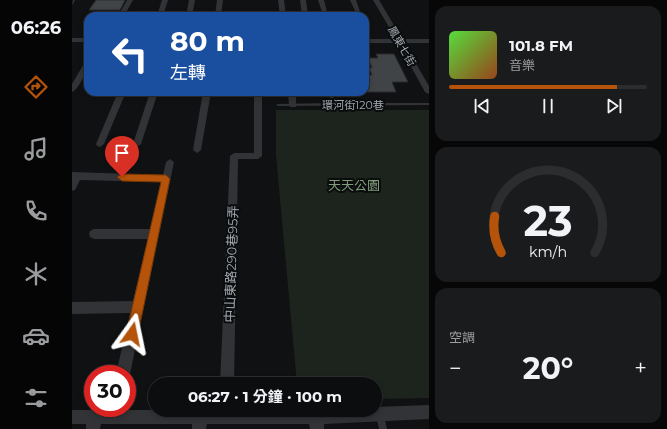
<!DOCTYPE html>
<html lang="zh-TW">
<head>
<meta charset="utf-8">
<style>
	:root { --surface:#0c0d0e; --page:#1a1b1c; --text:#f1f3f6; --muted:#9a9c9e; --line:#2c2d2e; --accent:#b45309 }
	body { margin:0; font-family:Montserrat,"Noto Sans TC",sans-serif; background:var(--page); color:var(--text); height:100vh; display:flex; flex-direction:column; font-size:15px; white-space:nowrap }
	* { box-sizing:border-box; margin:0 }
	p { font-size:13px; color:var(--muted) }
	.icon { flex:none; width:22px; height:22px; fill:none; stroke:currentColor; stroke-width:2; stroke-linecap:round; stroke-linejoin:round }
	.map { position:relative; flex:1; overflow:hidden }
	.sheet { display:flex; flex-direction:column; gap:6px; padding:6px; background:#070708; width:238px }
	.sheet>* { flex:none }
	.banner { position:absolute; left:12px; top:12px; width:285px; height:84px; border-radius:12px; box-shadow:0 2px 6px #0003,0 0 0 1px var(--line); background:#1a4fa0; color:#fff; overflow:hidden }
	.speed { position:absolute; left:12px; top:365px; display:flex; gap:8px; font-size:20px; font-weight:700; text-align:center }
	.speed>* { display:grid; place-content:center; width:52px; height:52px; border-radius:50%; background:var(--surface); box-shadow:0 2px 6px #0003,0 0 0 1px var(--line); line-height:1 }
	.speed .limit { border:6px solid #d22; background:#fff; color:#111 }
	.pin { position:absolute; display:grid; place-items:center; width:34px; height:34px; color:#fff; margin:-41px -17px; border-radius:50% 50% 50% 0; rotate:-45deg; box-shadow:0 0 4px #0007 }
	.pin .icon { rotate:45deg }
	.me { position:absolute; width:44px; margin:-22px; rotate:12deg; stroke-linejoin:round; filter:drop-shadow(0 0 3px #0008) }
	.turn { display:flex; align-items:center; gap:14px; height:84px; padding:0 20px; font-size:18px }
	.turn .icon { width:52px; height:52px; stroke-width:2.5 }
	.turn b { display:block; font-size:28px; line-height:34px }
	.big { font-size:30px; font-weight:700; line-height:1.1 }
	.sheet .widget { flex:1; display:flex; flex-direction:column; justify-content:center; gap:6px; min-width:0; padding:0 14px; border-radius:12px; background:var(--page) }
	.sheet .dial { align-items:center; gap:0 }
	.dial svg { height:104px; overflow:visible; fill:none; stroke:var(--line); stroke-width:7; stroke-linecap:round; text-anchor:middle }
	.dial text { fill:var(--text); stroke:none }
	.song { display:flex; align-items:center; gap:12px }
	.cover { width:48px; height:48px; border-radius:6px; background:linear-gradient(135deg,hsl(110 70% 55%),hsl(20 70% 35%)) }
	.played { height:4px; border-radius:2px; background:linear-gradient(90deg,var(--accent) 85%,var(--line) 85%) }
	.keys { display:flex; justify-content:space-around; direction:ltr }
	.heat { display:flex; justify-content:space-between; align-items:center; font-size:22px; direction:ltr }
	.trip { position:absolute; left:76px; top:377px; width:234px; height:40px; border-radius:20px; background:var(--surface); box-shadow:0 2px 6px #0003,0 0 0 1px var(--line); font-weight:700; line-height:40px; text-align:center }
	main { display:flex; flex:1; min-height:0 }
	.tab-bar { display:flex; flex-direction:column; width:72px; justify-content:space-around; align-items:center; background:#050506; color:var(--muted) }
	.tab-bar .icon { width:28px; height:28px }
	.tab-bar .active { color:var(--accent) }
	.tab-bar b { font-size:18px; color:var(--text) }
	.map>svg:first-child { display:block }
</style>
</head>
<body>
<main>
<nav class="tab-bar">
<b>06:26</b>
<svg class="icon active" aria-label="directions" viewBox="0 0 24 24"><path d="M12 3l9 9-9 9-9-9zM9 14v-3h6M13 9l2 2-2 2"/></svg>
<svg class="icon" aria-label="music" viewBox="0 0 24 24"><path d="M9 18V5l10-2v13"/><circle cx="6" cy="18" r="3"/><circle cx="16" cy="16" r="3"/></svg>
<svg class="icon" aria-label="phone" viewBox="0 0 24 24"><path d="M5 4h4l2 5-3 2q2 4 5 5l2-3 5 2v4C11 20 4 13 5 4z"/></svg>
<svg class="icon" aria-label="climate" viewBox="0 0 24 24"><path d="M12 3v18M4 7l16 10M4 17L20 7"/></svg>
<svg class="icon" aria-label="car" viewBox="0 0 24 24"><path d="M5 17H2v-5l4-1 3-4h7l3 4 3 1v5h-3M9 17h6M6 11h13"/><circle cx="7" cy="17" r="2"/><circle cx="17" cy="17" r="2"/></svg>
<svg class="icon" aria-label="filters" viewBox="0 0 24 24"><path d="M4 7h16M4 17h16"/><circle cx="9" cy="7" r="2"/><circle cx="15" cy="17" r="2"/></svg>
</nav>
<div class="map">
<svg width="357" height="429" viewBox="0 0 357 429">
	<rect width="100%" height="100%" fill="#101112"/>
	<path fill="#1d241d" d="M204,110H357V398L303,399V384H225L204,155Z"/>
	<path fill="#414447" stroke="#2a2b2e" d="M24,0H53L48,10H17Z
		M304,54H322L336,82H320L324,92H293V75H300L297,68H300L296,58H306Z"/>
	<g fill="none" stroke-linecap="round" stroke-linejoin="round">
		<path fill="#323336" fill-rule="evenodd" d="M1,0H3L1,4L0,5Z
			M256,92H260L263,103H357V105L206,106L204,105L206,104L259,103Z
			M308,411L311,412L315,429H307L304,415L305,412Z"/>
		<path fill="#323336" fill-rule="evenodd" d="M55,0H61L52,16H46Z
			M90,0H96L91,16H85Z
			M117,0H123L120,16H114Z
			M145,0H151L149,16H143Z
			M206,0H212L214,16H208Z
			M228,0H234L236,16H230Z
			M246,0H252L256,16L251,15Z
			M278,0H284L289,15H285Z
			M301,0H307L330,39H357V43H332L357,86V94L353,92L326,43H293V39H324Z
			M0,38H16V42H0Z
			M16,60C16,68 8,89 0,92V84L13,62Z
			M46,92H54L32,144L28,147L25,146L24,144Z
			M78,92H86L69,144L65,147L61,144Z
			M131,92H139L129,150L125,153L121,150Z
			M182,92H190V156L186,159H166L162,384H148L158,156L162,153H182Z
			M216,92H224V107H218L217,105Z
			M98,159L102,162L58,374L55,379V374H44L58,313L0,314V302L61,301L76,239H22L18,237L17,234L18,231L22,229H78L89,182L8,180L3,190L0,191V172L91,175L94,162Z
			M357,405V419L252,424V429H238L237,424H135L134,429H120V424H29L28,429H14V424H0V410H303V407Z"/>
	</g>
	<path fill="#b45309" stroke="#753606" d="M50,174L94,175L98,179L66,334L64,338L60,340L56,338L54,334L89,182L50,181L45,177Z"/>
	<g text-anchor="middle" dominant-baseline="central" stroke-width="4" stroke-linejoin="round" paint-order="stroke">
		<g font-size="11" fill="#a2aab1" stroke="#0b0c0d">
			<text transform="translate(330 46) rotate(60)">鳳東七街</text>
			<text x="281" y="105">環河街120巷</text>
		</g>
		<g font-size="13" fill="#7f9c7a" stroke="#0b0c0d">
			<text x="282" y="185">天天公園</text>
		</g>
		<g font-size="13" fill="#a2aab1" stroke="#0b0c0d">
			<text transform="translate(159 264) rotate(-88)">中山東路290巷95弄</text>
		</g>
	</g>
</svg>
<div class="speed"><div class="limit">30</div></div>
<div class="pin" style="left:50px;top:177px;background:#d93025"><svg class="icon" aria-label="arrive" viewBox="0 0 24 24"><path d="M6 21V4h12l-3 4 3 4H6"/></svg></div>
<svg class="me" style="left:60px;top:334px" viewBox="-20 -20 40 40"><path d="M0-17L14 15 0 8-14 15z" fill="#b45309" stroke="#fff" stroke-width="4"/></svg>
<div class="trip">06:27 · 1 分鐘 · 100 m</div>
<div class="banner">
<div class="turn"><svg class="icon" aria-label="left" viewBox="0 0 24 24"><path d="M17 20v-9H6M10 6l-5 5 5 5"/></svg><div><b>80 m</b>左轉</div></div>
</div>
</div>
<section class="sheet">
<div class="widget">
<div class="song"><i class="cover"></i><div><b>101.8 FM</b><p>音樂</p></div></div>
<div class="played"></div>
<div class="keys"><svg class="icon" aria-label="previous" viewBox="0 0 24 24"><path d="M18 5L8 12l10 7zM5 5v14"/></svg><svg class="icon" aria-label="pause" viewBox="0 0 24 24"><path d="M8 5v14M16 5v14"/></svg><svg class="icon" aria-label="next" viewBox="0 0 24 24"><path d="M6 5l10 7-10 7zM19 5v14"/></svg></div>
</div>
<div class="widget dial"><svg viewBox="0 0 100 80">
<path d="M14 69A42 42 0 1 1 86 69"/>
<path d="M14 69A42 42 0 0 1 9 41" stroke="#b45309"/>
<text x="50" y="56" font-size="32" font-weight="700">23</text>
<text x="50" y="72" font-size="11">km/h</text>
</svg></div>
<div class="widget"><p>空調</p>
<div class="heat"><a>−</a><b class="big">20°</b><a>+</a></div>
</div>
</section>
</main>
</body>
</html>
